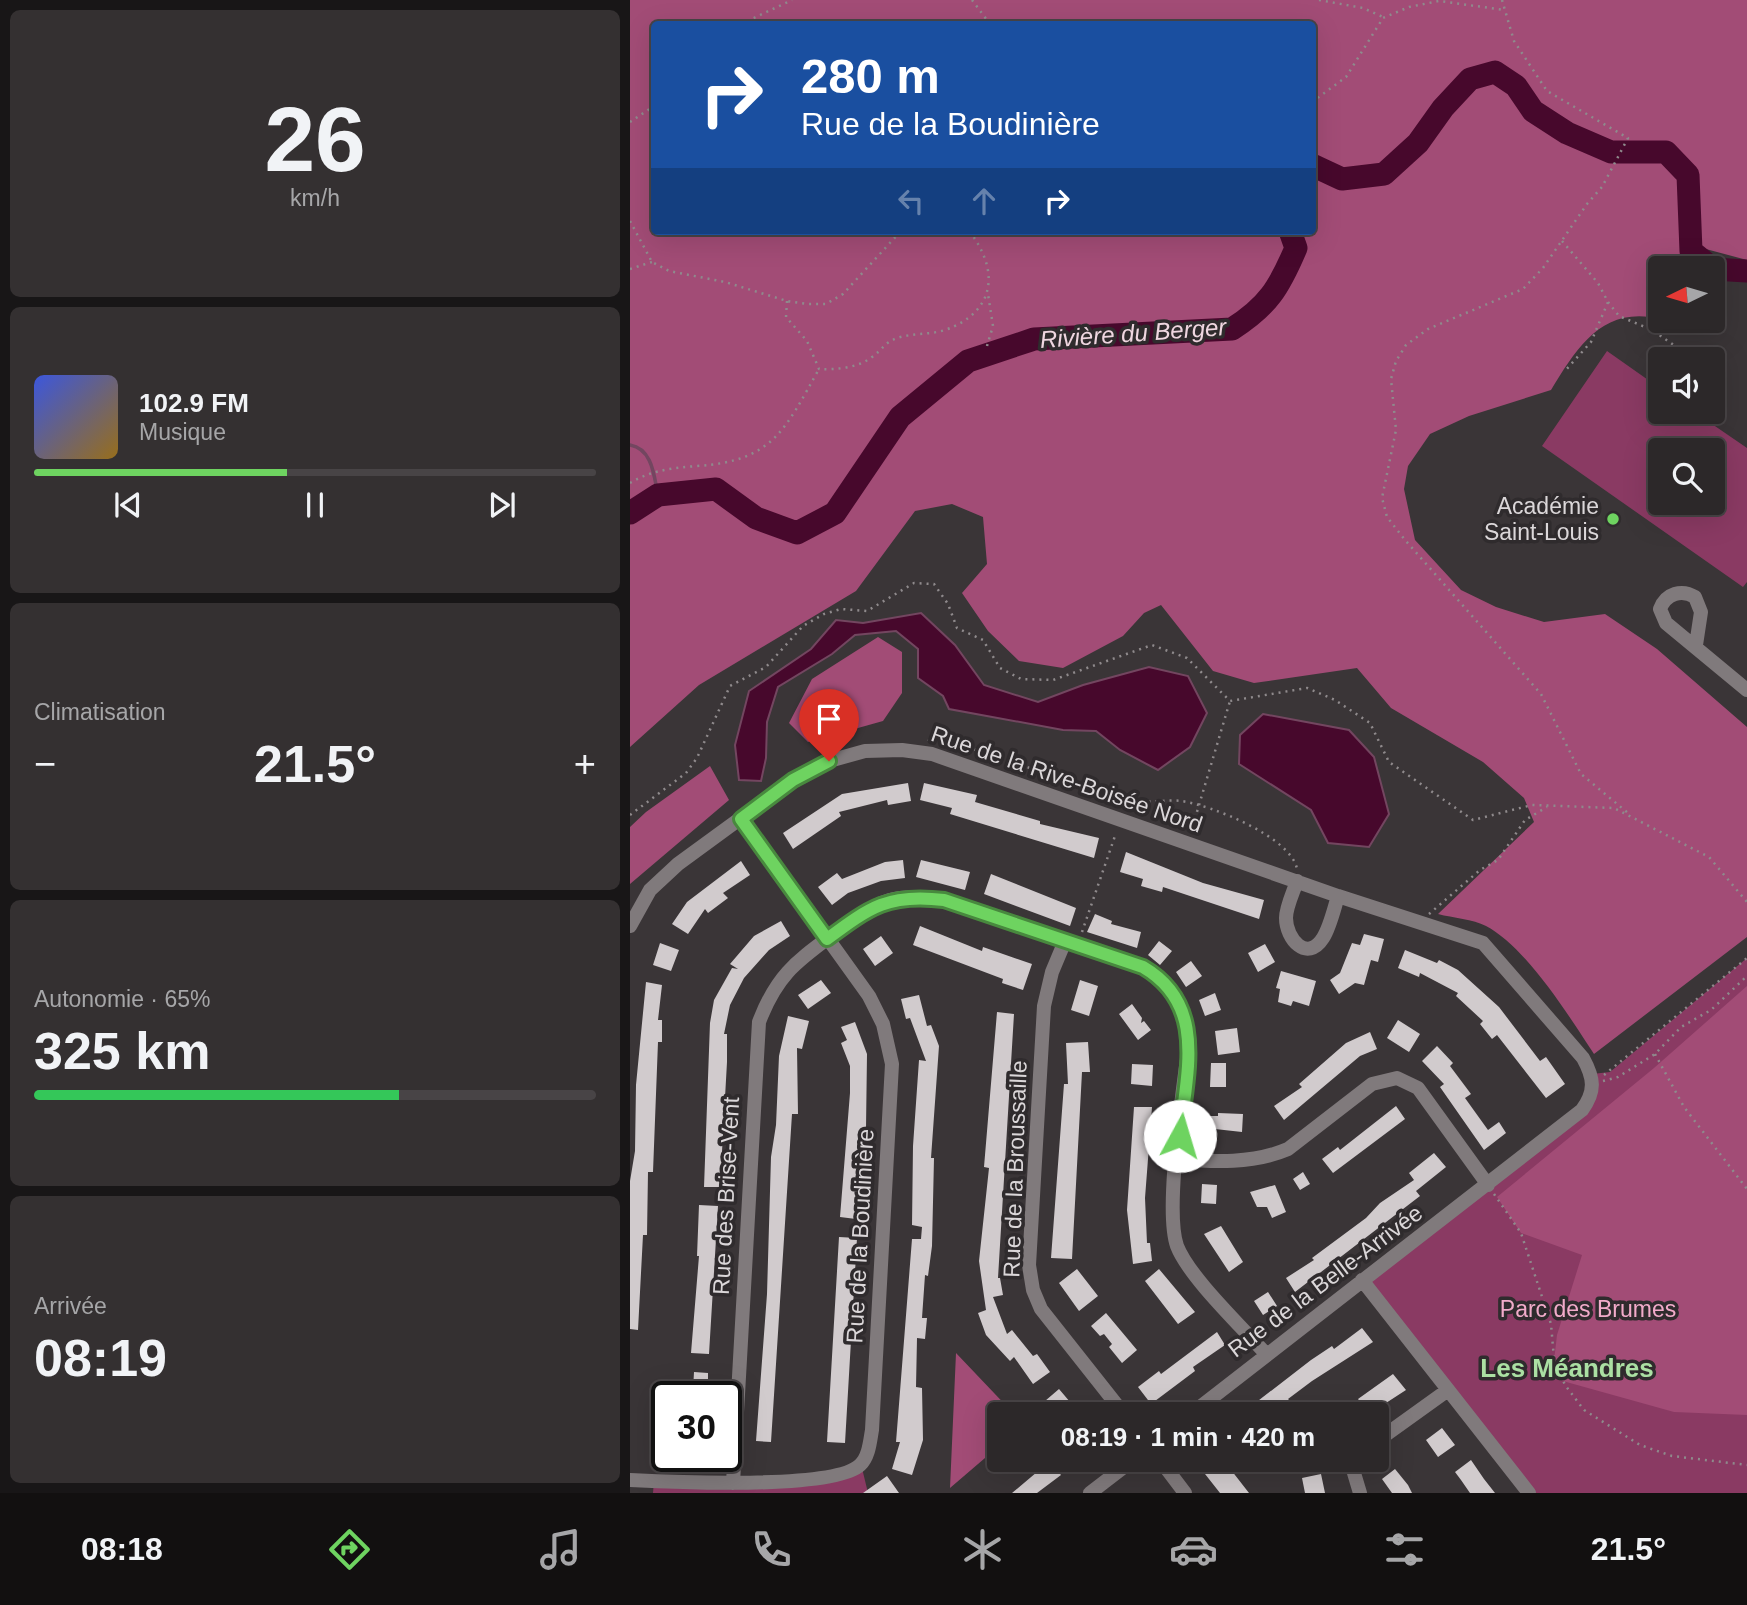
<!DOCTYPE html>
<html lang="fr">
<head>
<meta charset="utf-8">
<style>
	:root { --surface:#2c2829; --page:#343031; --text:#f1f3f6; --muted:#a6a6a8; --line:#484446; --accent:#6ed360 }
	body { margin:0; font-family:Arial,sans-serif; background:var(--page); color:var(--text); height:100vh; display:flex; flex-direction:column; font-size:26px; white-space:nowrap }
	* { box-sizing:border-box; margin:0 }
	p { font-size:23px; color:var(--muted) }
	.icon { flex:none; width:38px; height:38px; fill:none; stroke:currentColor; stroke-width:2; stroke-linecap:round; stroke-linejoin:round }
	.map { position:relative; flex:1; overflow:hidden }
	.drawer { display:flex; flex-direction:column; gap:10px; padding:10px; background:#181617; width:630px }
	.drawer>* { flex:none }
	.hud { position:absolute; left:21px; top:21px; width:665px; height:214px; border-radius:7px; box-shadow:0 7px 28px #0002,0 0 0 2px var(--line); background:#1a4fa0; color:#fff; overflow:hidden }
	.needle { width:46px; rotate:265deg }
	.fabs { position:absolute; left:1018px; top:256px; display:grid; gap:14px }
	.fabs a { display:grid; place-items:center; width:77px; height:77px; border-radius:7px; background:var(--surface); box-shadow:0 7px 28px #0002,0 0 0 2px var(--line); font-size:35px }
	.speed { position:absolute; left:21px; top:1381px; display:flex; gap:14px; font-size:35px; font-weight:700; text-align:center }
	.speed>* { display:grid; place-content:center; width:91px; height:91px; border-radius:50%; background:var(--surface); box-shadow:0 7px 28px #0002,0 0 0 2px var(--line); line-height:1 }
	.speed .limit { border:4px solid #111; border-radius:10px; background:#fff; color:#111 }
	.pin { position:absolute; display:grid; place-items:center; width:60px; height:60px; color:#fff; margin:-72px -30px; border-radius:50% 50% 50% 0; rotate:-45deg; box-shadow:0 0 7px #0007 }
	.pin .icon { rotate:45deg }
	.me { position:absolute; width:77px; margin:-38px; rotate:6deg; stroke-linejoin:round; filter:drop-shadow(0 0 5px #0008) }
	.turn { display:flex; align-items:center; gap:24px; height:147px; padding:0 35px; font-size:32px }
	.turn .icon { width:91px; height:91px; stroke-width:2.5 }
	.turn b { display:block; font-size:49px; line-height:60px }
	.lanes { display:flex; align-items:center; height:66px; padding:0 35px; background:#0003; justify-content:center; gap:35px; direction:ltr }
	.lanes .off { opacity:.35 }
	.big { font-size:52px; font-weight:600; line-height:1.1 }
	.drawer .widget { flex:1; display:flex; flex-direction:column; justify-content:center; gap:10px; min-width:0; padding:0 24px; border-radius:10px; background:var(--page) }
	.drawer .dial { align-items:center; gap:0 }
	.dial b { font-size:91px; line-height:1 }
	.song { display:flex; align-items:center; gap:21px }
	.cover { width:84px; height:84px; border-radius:10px; background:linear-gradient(135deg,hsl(230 70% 55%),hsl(40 70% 35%)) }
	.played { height:7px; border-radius:4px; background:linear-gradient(90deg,var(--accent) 45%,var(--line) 45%) }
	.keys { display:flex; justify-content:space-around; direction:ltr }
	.heat { display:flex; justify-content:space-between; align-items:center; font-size:38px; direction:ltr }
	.charge { height:10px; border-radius:5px; background:linear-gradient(90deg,#34c759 65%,var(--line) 0) }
	.trip { position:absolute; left:357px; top:1402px; width:402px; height:70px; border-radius:7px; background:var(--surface); box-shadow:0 7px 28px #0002,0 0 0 2px var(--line); font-weight:600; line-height:70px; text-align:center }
	.dock { display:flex; height:112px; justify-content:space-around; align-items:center; background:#121010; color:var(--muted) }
	.dock .icon { width:49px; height:49px }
	.dock .active { color:var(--accent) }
	.dock b { font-size:32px; color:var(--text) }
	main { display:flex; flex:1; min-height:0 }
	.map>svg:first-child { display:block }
</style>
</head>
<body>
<main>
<section class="drawer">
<div class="widget dial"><b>26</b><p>km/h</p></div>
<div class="widget">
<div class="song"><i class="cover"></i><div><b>102.9 FM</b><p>Musique</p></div></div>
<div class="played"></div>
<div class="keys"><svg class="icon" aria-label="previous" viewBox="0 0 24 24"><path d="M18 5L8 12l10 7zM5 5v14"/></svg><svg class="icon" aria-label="pause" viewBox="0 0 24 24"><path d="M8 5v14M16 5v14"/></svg><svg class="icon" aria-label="next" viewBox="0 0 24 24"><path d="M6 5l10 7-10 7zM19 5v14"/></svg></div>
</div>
<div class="widget"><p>Climatisation</p>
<div class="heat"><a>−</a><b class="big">21.5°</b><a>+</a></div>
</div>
<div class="widget"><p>Autonomie · 65%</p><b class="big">325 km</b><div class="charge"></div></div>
<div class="widget"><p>Arrivée</p><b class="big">08:19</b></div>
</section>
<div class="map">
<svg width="1117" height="1493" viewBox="0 0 1117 1493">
	<rect width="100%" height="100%" fill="#3a3537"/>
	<path fill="#8a3a63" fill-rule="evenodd" d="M977,351L1031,389V411H1063L1117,448V582L1113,587L912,446ZM1031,450H1083V502H1031Z
		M1117,958V1493H899L732,1280L952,1110L962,1074L980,1072Z
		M231,1464L238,1493H23L24,1481L190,1477Z"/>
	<path fill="#a24c76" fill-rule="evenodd" d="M0,0H1117V260L1072,248L1050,261L1053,268H1031V319C973,305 948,346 921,390L839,416L800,434L778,466L774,489L785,540L831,590L866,607L914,622L975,614L1027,649L1117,727V937L964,1054C939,1016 896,947 856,926C843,919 823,918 808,914L904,822L894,798L853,762L761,708L727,668L624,683L583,671L531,605L514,613L493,636L433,668L389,661L358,631L332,593L357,564L353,517L322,504L285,511L226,591L69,685L0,747ZM24,24H682V231H24Z
		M248,637L272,652V693L253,721L178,742L159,723L182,679Z
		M80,766L99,800L0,884V827L16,812Z
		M1117,986V1415L1044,1412L922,1378L927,1335L952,1255L891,1233L867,1197L1024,1068Z
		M326,1353L384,1414H369V1446L320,1488Z"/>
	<path fill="#47082c" stroke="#734660" stroke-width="2" d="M291,613L325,645L354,685L408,702L453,685L519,667L558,676L577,713L560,747L528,770L490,750L466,731L433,730L319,709L313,696L288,678V649L266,631L225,635L202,654L148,687L137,722L136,758L131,781L109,780L105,745L119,691L181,649L206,620L233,623Z
		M633,714L719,730L744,757L759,814L739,847L698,843L681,810L609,764L610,735Z"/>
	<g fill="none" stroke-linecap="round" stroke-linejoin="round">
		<path stroke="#734660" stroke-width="3.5" d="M0,445C23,449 24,477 28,495"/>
		<path stroke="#47082c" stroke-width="23" d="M682,165L712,179L754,174L788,143L813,108L840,79L865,72L886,86L903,111L937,133L981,152H1036L1058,175L1061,251L1082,268
			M1083,269L1117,271
			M0,513L28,495L86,489L126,518L167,533L205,513L270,417L338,361L404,339L602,329C638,306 649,288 666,248L660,231"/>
	</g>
	<path fill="#d1cbcd" d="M278,783L281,801L258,805L257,800L209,812L211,816L163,849L153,833L212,794Z
		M294,783L347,795L345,802L410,821V824L469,838L464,858L320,814L322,808L290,800Z
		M496,852L573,883L634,900L629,919L533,887L532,892L511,886L513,879L490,872Z
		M273,860L275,878L251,881L218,893L202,905L188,887L207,873L212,879L255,862Z
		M291,860L340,872L335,890L286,877Z
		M111,861L120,875L93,893L98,898L78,913L75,909L58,934L42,924L57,902Z
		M361,874L446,908L440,926L354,894Z
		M465,914L482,921L481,924L511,932L507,948L457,932Z
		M151,921L160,936L139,950L114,978L100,1005L94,1034H97V1062L90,1187H74L80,1023L84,1000L102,968L108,969L100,964L124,936Z
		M290,926L352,951L353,947L402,964L393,990L372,983L373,979L283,945Z
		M734,934L754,939L748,962L741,960L734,985L725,983L709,994L700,980L710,973L722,943L730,945Z
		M251,936L263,953L245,966L233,949Z
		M529,941L542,951L530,965L518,955Z
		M30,943L49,950L41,971L23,965Z
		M635,944L645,962L628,972L618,953Z
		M775,950L807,963L809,960L828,970L869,1007L910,1061L916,1057L935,1084L916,1098L867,1035L862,1039L850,1024L853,1021L826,996L828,993L790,973L789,977L768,968Z
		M561,961L572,976L556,987L546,972Z
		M651,971L686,981L679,1006L663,1001L661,1006L648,1002L650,989L646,988Z
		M191,980L201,993L178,1009L168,995Z
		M450,980L468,986L459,1016L441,1010Z
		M16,982L32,985L28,1020H32V1042H28L23,1172H18L17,1235H13L8,1330L0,1329V1181L5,1151L6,1085Z
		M585,993L591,1010L575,1016L569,1000Z
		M289,995L297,1026L301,1025L309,1046L301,1158H304L302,1246L298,1276L295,1275L292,1318H297L295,1339L287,1338L286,1387L292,1388L293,1440L282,1475L262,1469L270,1442H266L268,1417L282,1239H291L292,1227L282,1225L283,1146L289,1060L296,1061L280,1018L276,1019L271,999Z
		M502,1004L512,1018L511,1023L514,1021L521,1030L508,1040L489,1014Z
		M367,1012L384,1014L368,1278H370L373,1295L363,1297L377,1334L382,1330L403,1356L407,1354L420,1372L403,1384L384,1357L380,1361L356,1335L348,1313L356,1310L349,1261L359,1168L354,1167Z
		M158,1016L179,1021L172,1049L167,1048L168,1114H162L141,1442L126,1441L137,1294L141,1157L146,1125L149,1056Z
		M768,1020L790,1034L779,1052L757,1038Z
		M225,1022L237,1054L236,1128L226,1219L210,1217L220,1093V1066L211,1043L217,1040L211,1027Z
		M607,1028L610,1052L588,1055L585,1031Z
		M740,1032L747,1049L730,1056L654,1120L644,1106L672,1087L669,1084L716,1043Z
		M458,1042L460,1072H452L442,1259L421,1258L434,1084H438L436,1043Z
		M807,1046L823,1063L820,1066L841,1094L835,1098L858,1130L869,1122L876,1133L854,1150L810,1087L814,1084L792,1061Z
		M581,1063H596V1087H580Z
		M502,1064L523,1065L522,1086L501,1084Z
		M766,1106L775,1119L703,1173L692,1159L708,1147L710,1150Z
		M504,1107H522L515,1198L517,1243H520L522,1261L503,1264L497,1210Z
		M588,1113L613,1114L612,1132L576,1128V1116H588Z
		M804,1153L816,1167L786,1191L790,1196L665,1292L656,1278L684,1260L682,1258L736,1218L750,1203L784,1180L779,1173Z
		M673,1172L680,1184L670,1190L663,1179Z
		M572,1184L587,1185L586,1204L571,1203Z
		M645,1185L656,1212L642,1218L637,1207H627L620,1192Z
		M69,1205L88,1206L79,1354L61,1353L69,1256H67Z
		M591,1226L613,1262L599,1272L574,1234Z
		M209,1237L227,1238L215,1443L197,1442Z
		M447,1269L468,1296L449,1311L429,1283Z
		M529,1269L565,1312L548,1324L515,1281Z
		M638,1292L647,1306L633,1315L624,1301Z
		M476,1313L507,1350L492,1363L479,1347L482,1344L474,1334L470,1336L461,1326Z
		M732,1328L743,1342L682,1381L658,1399L661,1402L646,1414H611L681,1360L702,1346L704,1349Z
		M587,1332L595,1345L563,1367L565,1371L521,1404L508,1387L529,1371L531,1374Z
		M64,1372L78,1373V1390H63Z
		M763,1374L776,1390L739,1414H717L731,1403L728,1399Z
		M429,1389L446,1409L441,1414H426L415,1401Z
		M812,1428L825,1445L808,1457L796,1440Z
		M564,1460H586L593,1470L598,1466L619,1493H590Z
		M841,1460L854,1479L865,1493H840L831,1480L825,1472Z
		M420,1461L431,1475L407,1493H382Z
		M765,1469L778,1485L782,1493H762L752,1479Z
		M691,1474L695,1493H675L672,1478Z
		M257,1476L269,1493H233Z"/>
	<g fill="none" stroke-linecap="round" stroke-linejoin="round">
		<path stroke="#8f8a8c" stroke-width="2.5" stroke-dasharray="2 5" stroke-linecap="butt" d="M342,0L360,24
			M689,0L733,8L753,17
			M872,0L884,41L917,91L998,138L972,187L957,204L913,268L893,289L798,329L776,345L766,361L761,379L766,430L752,498L757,517L775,540L911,694L951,774L998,813
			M111,24L162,0
			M682,102L716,77L753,18L779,7L809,1L875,10
			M0,122L24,106
			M0,221L22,262L39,271L95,282L157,301L178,304H196L213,294L271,231
			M932,241L968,283L978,302L961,342L934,372
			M0,269L22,262
			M157,301L156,317L177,341L189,369C205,370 228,368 242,357C252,350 254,343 267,338C282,333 299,335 315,330C366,312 370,270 339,231
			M978,302L989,316L1022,330L1051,350
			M357,346L363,326L358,294
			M0,483C22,470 43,468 67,466C144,461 155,429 189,369
			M298,741L303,738L315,740C378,760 440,783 504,800C519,804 535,799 551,801C581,805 661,837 667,869
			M0,815L56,773L67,758L100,686L136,667L173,626L194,614L211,609L237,611L284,583L304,584L318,604L327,628L353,640L370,668L391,679L423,680L522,645L557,658L600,701L677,688L705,700L740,723L759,762L843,820L902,805L984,808L1079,857L1117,902
			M561,832L600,701
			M799,914L850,870L868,860L895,820L917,807
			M452,932L486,833
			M1025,1054L1054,1107L1117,1189
			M974,1075L1117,958
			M973,1081L988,1077L1025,1054L1051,1027L1081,1010L1117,976
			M864,1194L891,1233L921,1324L924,1359L935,1385L954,1410L1010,1445L1042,1456L1117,1465"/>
		<path stroke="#807a7c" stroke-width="14" d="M1066,645L1071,612L1065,597C1052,589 1036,593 1030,609L1036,623L1117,690
			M667,881C663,893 656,907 656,918C656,939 677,963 693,938C700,927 704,909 708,896
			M0,926L20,890L48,864L163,780L199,761L235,751L272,750L302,754L708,896L853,943L953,1058C964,1078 966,1091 952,1110L561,1414
			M435,941L422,972L414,1006L399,1265L403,1290L411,1309L494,1414
			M547,1159C584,1162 623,1164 658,1149L742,1084L767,1078L788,1088L858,1185
			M732,1280L899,1493
			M747,1441L818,1390
			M530,1460L555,1493
			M728,1460L724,1473L730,1493
			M0,1480C40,1482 204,1490 230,1465C239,1457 240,1441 242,1430L262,1064L253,1024L239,996L112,819
			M103,1483L129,1022C148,972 169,960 209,930C225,918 241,906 260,900C278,895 296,898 314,900L513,967C544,985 555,1007 559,1042C554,1087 534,1209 547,1246C559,1277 612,1327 636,1354
			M460,1493L503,1460"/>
	</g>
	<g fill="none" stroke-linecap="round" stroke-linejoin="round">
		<g stroke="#48893e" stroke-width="18">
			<path id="route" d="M199,761L163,780L111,819L197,939C240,907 259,893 314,900L513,967C578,1005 556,1073 550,1136"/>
		</g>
		<use href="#route" stroke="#6ed360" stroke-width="12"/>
	</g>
	<circle fill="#6ed360" stroke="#2f2b2d" stroke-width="2.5" cx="983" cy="519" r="7"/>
	<g text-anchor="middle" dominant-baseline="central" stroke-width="7" stroke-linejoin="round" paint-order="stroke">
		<g font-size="23" fill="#dbd7d9" stroke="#2f2b2d" text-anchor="end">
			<text x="969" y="506">Académie<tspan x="969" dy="26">Saint-Louis</tspan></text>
		</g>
		<g font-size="23" fill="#dbd7d9" stroke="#2f2b2d">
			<text transform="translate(437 779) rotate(19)">Rue de la Rive-Boisée Nord</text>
			<text transform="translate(385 1169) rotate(-88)">Rue de la Broussaille</text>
			<text transform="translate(96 1196) rotate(-87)">Rue des Brise-Vent</text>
			<text transform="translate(230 1236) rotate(-87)">Rue de la Boudinière</text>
			<text transform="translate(695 1281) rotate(-37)">Rue de la Belle-Arrivée</text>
		</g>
		<g font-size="23" fill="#f2abca" stroke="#2f2b2d">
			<text x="958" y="1309">Parc des Brumes</text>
		</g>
		<g font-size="24" font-style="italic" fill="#efd6e0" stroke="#2f2b2d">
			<text transform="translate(503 333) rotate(-4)">Rivière du Berger</text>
		</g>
		<g font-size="26" font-weight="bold" fill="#abe0a3" stroke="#2f2b2d">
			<text x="937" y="1368">Les Méandres</text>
		</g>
	</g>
</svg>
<div class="fabs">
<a><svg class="needle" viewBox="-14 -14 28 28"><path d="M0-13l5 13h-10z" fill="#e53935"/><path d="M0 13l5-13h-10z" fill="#a6a6a8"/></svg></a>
<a><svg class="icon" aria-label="sound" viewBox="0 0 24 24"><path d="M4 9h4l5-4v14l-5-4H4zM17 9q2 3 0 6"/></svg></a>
<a><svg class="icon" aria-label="search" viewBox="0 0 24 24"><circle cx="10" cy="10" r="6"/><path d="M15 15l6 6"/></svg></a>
</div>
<div class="speed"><div class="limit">30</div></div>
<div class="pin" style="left:199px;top:761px;background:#d93025"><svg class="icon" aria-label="arrive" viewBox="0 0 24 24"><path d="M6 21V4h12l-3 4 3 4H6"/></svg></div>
<svg class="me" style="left:550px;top:1136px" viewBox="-20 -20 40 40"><circle r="19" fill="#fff"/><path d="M0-13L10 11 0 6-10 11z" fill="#6ed360"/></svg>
<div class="trip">08:19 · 1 min · 420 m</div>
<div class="hud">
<div class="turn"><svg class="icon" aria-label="right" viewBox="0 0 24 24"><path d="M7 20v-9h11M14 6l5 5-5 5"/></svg><div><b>280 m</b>Rue de la Boudinière</div></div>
<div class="lanes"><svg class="icon off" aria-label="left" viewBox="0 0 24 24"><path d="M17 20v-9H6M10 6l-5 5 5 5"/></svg><svg class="icon off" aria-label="ahead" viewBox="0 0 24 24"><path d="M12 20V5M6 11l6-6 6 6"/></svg><svg class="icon" aria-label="right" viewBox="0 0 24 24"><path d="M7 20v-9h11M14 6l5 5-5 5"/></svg></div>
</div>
</div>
</main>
<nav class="dock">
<b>08:18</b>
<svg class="icon active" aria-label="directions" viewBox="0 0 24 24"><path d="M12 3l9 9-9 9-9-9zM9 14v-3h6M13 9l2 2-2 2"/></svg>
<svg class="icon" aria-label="music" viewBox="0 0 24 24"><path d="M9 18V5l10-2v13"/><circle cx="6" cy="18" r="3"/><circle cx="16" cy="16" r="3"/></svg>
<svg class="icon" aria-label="phone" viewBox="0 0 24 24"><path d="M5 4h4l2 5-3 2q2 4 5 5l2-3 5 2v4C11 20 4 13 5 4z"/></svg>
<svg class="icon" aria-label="climate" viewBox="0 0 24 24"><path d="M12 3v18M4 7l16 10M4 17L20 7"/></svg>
<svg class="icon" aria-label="car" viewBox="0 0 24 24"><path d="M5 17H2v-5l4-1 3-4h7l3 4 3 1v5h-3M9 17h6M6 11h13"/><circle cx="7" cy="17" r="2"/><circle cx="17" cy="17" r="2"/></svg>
<svg class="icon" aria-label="filters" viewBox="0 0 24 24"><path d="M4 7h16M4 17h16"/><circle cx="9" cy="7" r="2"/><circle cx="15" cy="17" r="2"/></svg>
<b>21.5°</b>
</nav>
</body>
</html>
